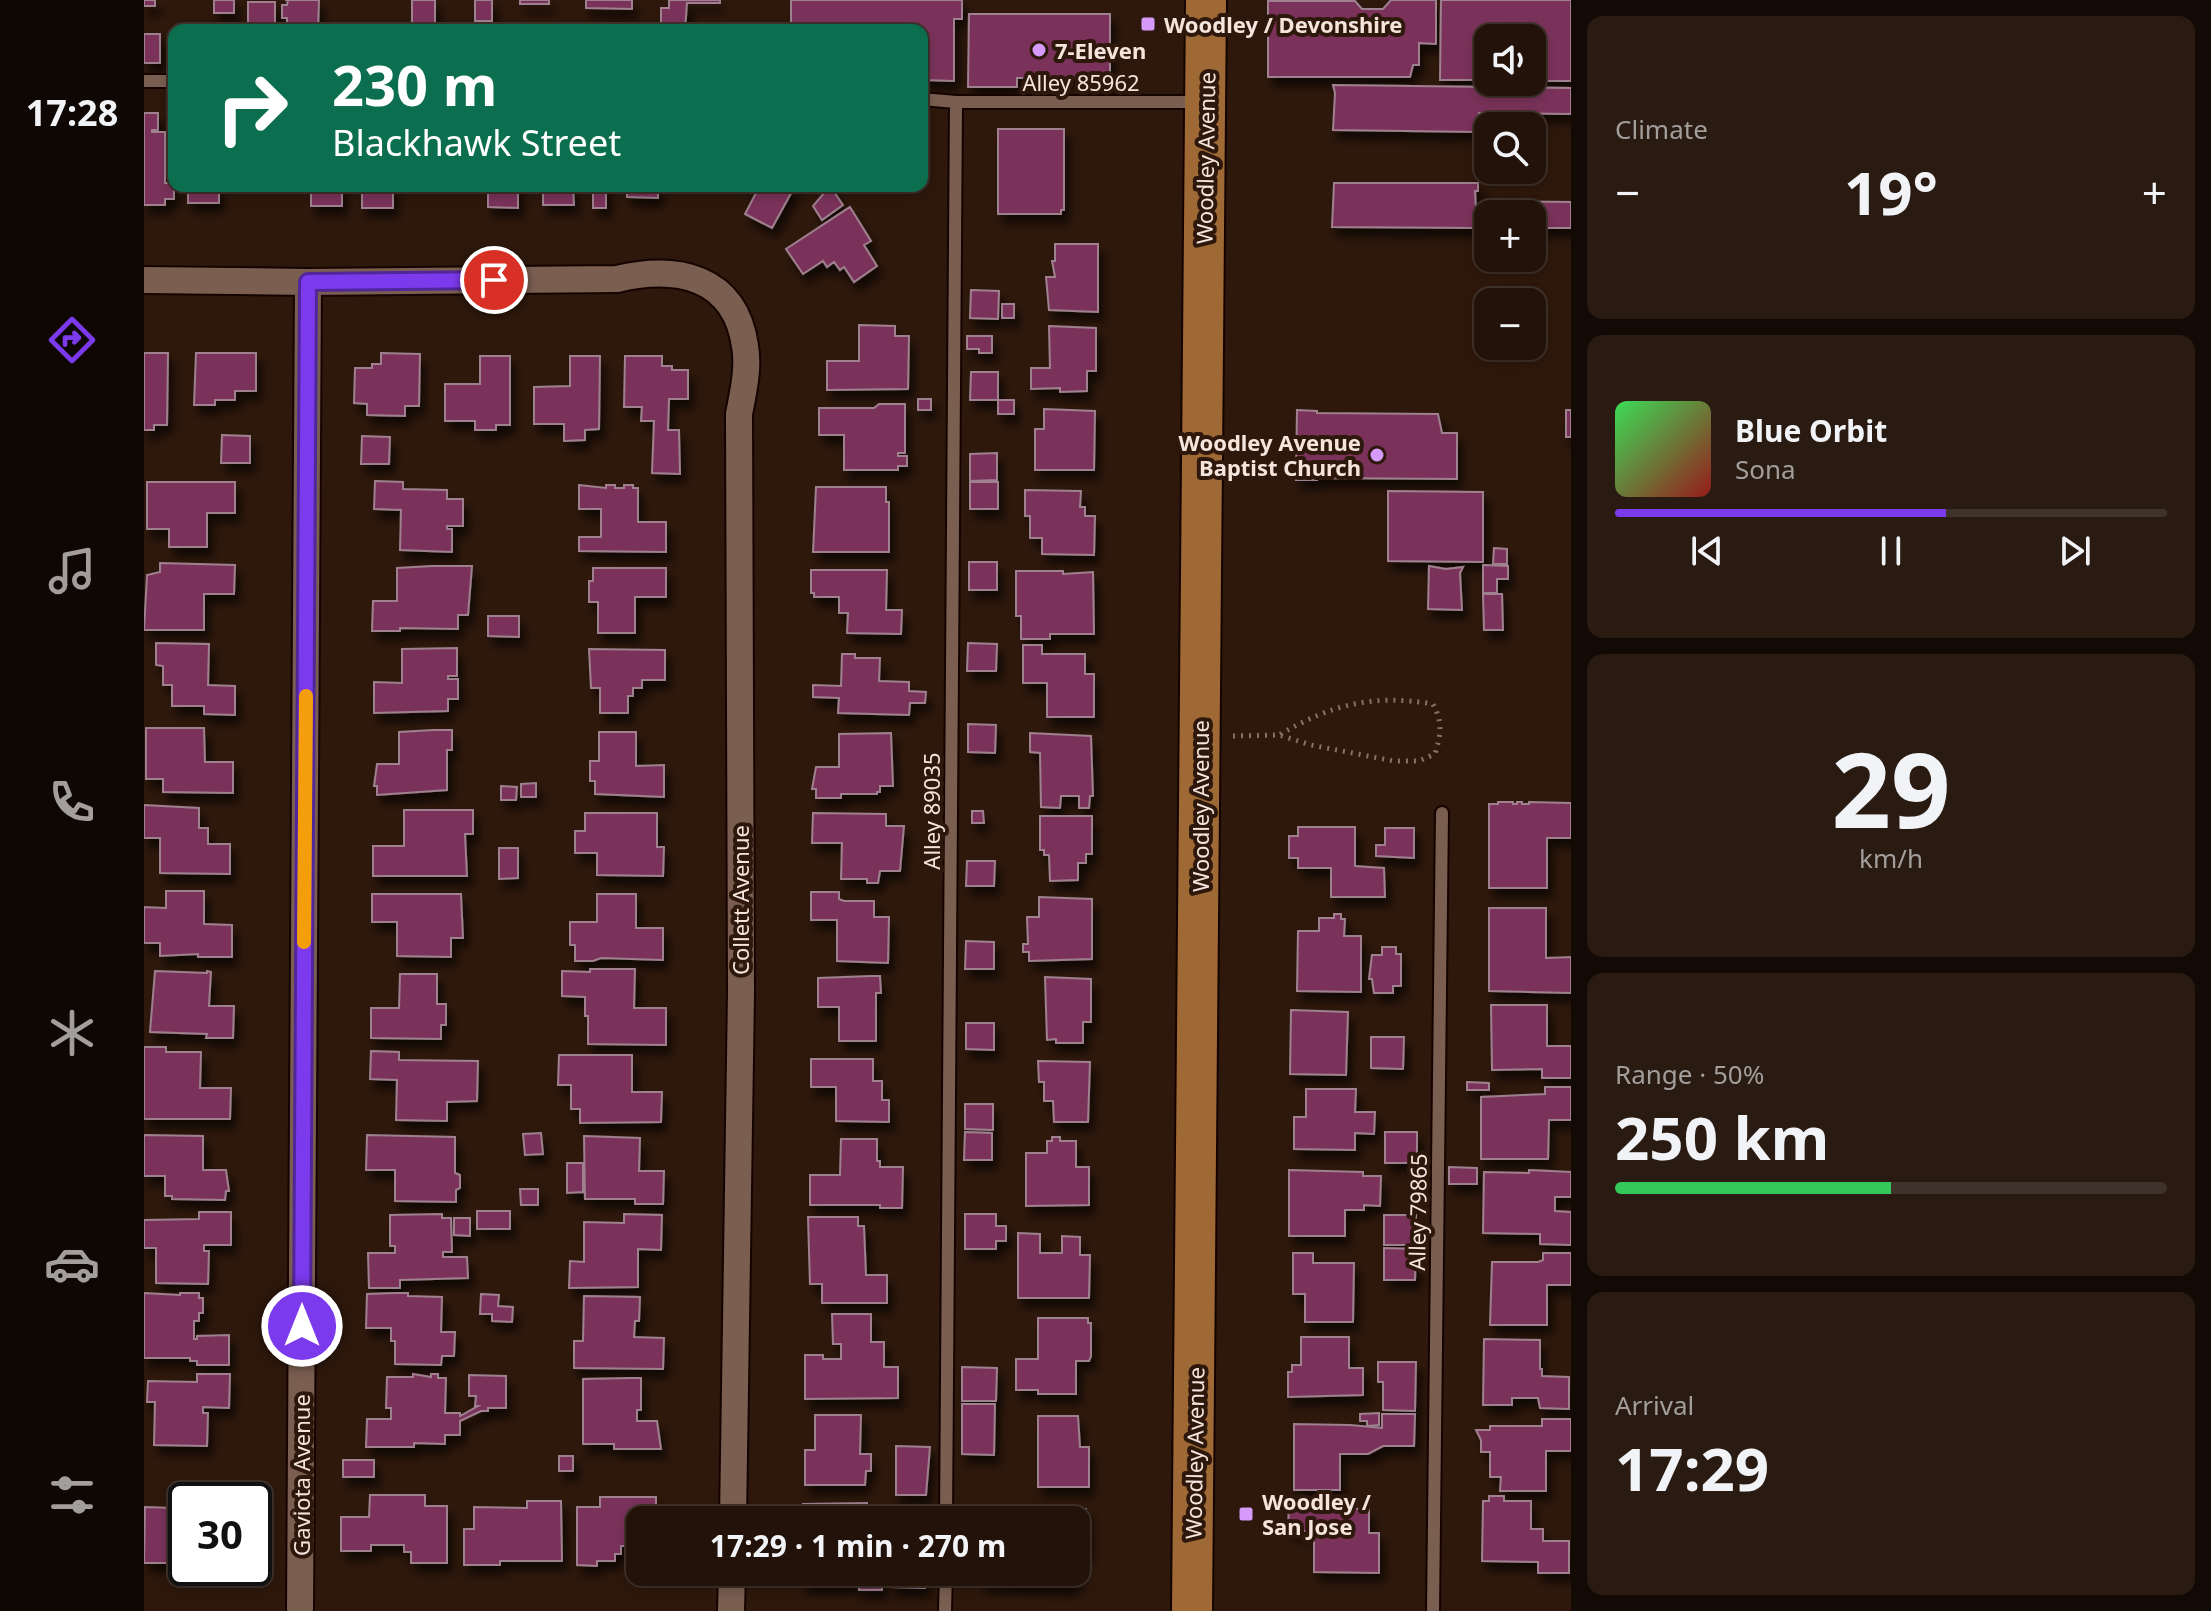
<!DOCTYPE html>
<html lang="en">
<head>
<meta charset="utf-8">
<style>
	:root { --surface:#221209; --page:#2a1b12; --text:#f1f3f6; --muted:#a29e9c; --line:#3f322a; --accent:#7c3aed }
	body { margin:0; font-family:"Noto Sans",sans-serif; background:var(--page); color:var(--text); height:100vh; display:flex; flex-direction:column; font-size:30px; white-space:nowrap }
	* { box-sizing:border-box; margin:0 }
	p { font-size:26px; color:var(--muted) }
	.icon { flex:none; width:44px; height:44px; fill:none; stroke:currentColor; stroke-width:2; stroke-linecap:round; stroke-linejoin:round }
	.map { position:relative; flex:1; overflow:hidden }
	.details { display:flex; flex-direction:column; gap:16px; padding:16px; background:#130a05; width:640px }
	.details>* { flex:none }
	.guide { position:absolute; left:24px; top:24px; width:760px; height:168px; border-radius:16px; box-shadow:0 4px 12px #0003,0 0 0 2px var(--line); background:#0b6e4f; color:#fff; overflow:hidden }
	.controls { position:absolute; left:1330px; top:24px; display:grid; gap:16px }
	.controls a { display:grid; place-items:center; width:72px; height:72px; border-radius:16px; background:var(--surface); box-shadow:0 4px 12px #0003,0 0 0 2px var(--line); font-size:40px }
	.speed { position:absolute; left:24px; top:1482px; display:flex; gap:16px; font-size:40px; font-weight:700; text-align:center }
	.speed>* { display:grid; place-content:center; width:104px; height:104px; border-radius:50%; background:var(--surface); box-shadow:0 4px 12px #0003,0 0 0 2px var(--line); line-height:1 }
	.speed .limit { border:4px solid #111; border-radius:12px; background:#fff; color:#111 }
	.pin { position:absolute; display:grid; place-items:center; width:68px; height:68px; color:#fff; margin:-34px; border:4px solid #fff; border-radius:50%; box-shadow:0 2px 8px #0007 }
	.me { position:absolute; width:88px; margin:-44px; rotate:0deg; stroke-linejoin:round; filter:drop-shadow(0 0 6px #0008) }
	.turn { display:flex; align-items:center; gap:28px; height:168px; padding:0 32px; font-size:36px }
	.turn .icon { width:104px; height:104px; stroke-width:2.5 }
	.turn b { display:block; font-size:56px; line-height:68px }
	.big { font-size:60px; font-weight:700; line-height:1.1 }
	.details .tile { flex:1; display:flex; flex-direction:column; justify-content:center; gap:12px; min-width:0; padding:0 28px; border-radius:16px; background:var(--page) }
	.details .dial { align-items:center; gap:0 }
	.dial b { font-size:104px; line-height:1 }
	.song { display:flex; align-items:center; gap:24px }
	.cover { width:96px; height:96px; border-radius:12px; background:linear-gradient(135deg,hsl(130 70% 55%),hsl(0 70% 35%)) }
	.played { height:8px; border-radius:4px; background:linear-gradient(90deg,var(--accent) 60%,var(--line) 60%) }
	.keys { display:flex; justify-content:space-around; direction:ltr }
	.heat { display:flex; justify-content:space-between; align-items:center; font-size:44px; direction:ltr }
	.charge { height:12px; border-radius:6px; background:linear-gradient(90deg,#34c759 50%,var(--line) 0) }
	.trip { position:absolute; left:482px; top:1506px; width:464px; height:80px; border-radius:16px; background:var(--surface); box-shadow:0 4px 12px #0003,0 0 0 2px var(--line); font-weight:700; line-height:80px; text-align:center }
	main { display:flex; flex:1; min-height:0 }
	.tab-bar { display:flex; flex-direction:column; width:144px; justify-content:space-around; align-items:center; background:#0e0704; color:var(--muted) }
	.tab-bar .icon { width:56px; height:56px }
	.tab-bar .on { color:var(--accent) }
	.tab-bar b { font-size:36px; color:var(--text) }
	.map>svg:first-child { display:block }
</style>
</head>
<body>
<main>
<nav class="tab-bar">
<b>17:28</b>
<svg class="icon on" aria-label="directions" viewBox="0 0 24 24"><path d="M12 3l9 9-9 9-9-9zM9 14v-3h6M13 9l2 2-2 2"/></svg>
<svg class="icon" aria-label="music" viewBox="0 0 24 24"><path d="M9 18V5l10-2v13"/><circle cx="6" cy="18" r="3"/><circle cx="16" cy="16" r="3"/></svg>
<svg class="icon" aria-label="phone" viewBox="0 0 24 24"><path d="M5 4h4l2 5-3 2q2 4 5 5l2-3 5 2v4C11 20 4 13 5 4z"/></svg>
<svg class="icon" aria-label="climate" viewBox="0 0 24 24"><path d="M12 3v18M4 7l16 10M4 17L20 7"/></svg>
<svg class="icon" aria-label="car" viewBox="0 0 24 24"><path d="M5 17H2v-5l4-1 3-4h7l3 4 3 1v5h-3M9 17h6M6 11h13"/><circle cx="7" cy="17" r="2"/><circle cx="17" cy="17" r="2"/></svg>
<svg class="icon" aria-label="filters" viewBox="0 0 24 24"><path d="M4 7h16M4 17h16"/><circle cx="9" cy="7" r="2"/><circle cx="15" cy="17" r="2"/></svg>
</nav>
<div class="map">
<svg width="1427" height="1611" viewBox="0 0 1427 1611">
	<defs>
		<filter id="shadow"><feDropShadow dx="5" dy="9" stdDeviation="4" flood-color="#0009"/></filter>
	</defs>
	<rect width="100%" height="100%" fill="#2e180c"/>
	<path fill="#7a335a" stroke="#9e808e" stroke-width="2" filter="url(#shadow)" d="M0,0H11V6H0Z
		M70,0H90V13H70Z
		M141,0H175L174,30H143V18H138V5H143L144,0Z
		M268,0H291V30H268Z
		M331,0H348V21H331Z
		M376,0H405V4H376Z
		M442,0H488V9L442,8Z
		M525,0H576V3H543L541,30H517V8H525Z
		M647,0H818V19H810V81L778,80V30H653V23H647Z
		M1247,0H1292V44L1275,43V65H1269L1266,77H1124V1H1211L1218,9H1239Z
		M1297,0H1427V81H1388V38H1344V80H1296Z
		M104,2H131V30H104Z
		M825,14H966V88H933V78H873V87H824Z
		M0,34H16V63H0Z
		M1189,85L1427,88V114L1335,113L1334,132L1189,130L1191,93Z
		M0,113H14V130H8V132H21V183H30V199H21V205H0Z
		M854,129H920V210H917V214H854Z
		M1190,183H1334V191H1331L1333,228L1188,227Z
		M44,186H75V203H44Z
		M167,186H198V206H167Z
		M218,186H249V208H218Z
		M344,186H374V208L344,207Z
		M399,186H429L430,205H399Z
		M449,186H462V208H449Z
		M483,186H514V198L483,197Z
		M599,186H651L628,228L601,214L612,193Z
		M686,186L699,205L678,220L669,206Z
		M1339,201L1427,202V228H1388V214H1344V227H1339Z
		M706,207L727,241L720,245L733,266L710,282L700,267L696,270L690,262L683,267L679,261L659,274L642,249Z
		M911,244H954V312L905,310L902,277H911L908,261H911Z
		M827,290L855,291L854,319L826,318Z
		M858,304H870V318H858Z
		M715,325L751,326V336H765L764,389L683,390V361H715Z
		M905,326L952,328V371H943V391L916,392V388L887,389V368H906Z
		M823,336H848V353H835V349H823Z
		M0,353H24L23,425H10V430H0Z
		M52,353H112V391H91V400H71V405H50Z
		M237,353L276,354L275,406H261V416L223,415V404L210,403L211,368H228V364H237Z
		M336,356H366V425H352V430H331V421H301V384H336Z
		M426,356H456L455,429L441,430V440L420,441V424H390V387L426,386Z
		M481,356H518V366H528V370H544V399H525L524,430H535L536,474L508,473L510,421H497L498,407H480Z
		M827,372H854V400H826Z
		M774,399H787V410H774Z
		M854,400H870V414H854Z
		M735,404H761V453H754V456H763V466H754V470H700V435H675V408H730Z
		M900,409L951,411L950,470H891V429H900Z
		M1153,410L1173,411V413L1294,414L1298,433H1313V479L1173,478V480H1152Z
		M1422,410H1427V437H1422Z
		M78,435L106,436V463H77Z
		M218,436L246,437L245,464H217Z
		M853,453V480L826,481V454Z
		M231,481L259,482V489L303,490V499H319V526H303V529H308V552L256,550L257,510L230,509Z
		M3,482H91V513H63V547H25V529H3Z
		M826,482H854V509H826Z
		M435,485L462,488V485H471V488H480V485H489V488H494V522H522V552L435,551V537H457V509H435Z
		M672,487H742V502H745V552H669Z
		M881,490L937,491L936,507H941V516H951L950,555L898,554V538H886V516H881Z
		M1244,491L1339,492V562L1244,561Z
		M1350,548L1363,549V564H1349Z
		M825,562H853V590H825Z
		M16,563L91,565L90,594H60V630H0L3,575L16,572Z
		M1339,565L1364,566V579H1353V593H1339Z
		M288,566H328L324,615H314V629L256,628V631H228L229,601H253V568Z
		M1285,566L1302,569L1319,567L1316,573L1318,610L1284,609Z
		M449,568H522V597H491V633H454V602H445V581H449Z
		M667,570H743L742,610H758L757,634L703,633L704,613H695V597H670V593H667Z
		M872,571H919V574L949,572L950,634H906V639H877V616H872Z
		M1339,594H1358L1359,630H1340Z
		M344,616H375V637L344,636Z
		M12,643L65,644L64,685L91,686V715L60,714V706H28V685H19V666L12,665Z
		M824,643L853,644L852,671H823Z
		M879,645H898V654H941V674H950V717H903V683H879Z
		M313,648V676H304V679H314V699H304V711L230,713V682L258,683V649Z
		M445,649L521,650V680H498V688H489V696H484V713H456V688H447Z
		M698,654H711V658H736L735,681L765,682V691L782,692L781,703H766L765,715L694,713L695,698L669,697V685L697,686Z
		M824,724L852,725L851,753L824,752Z
		M2,728H60L61,762H89V793L19,792V779H2Z
		M290,730H308V750H303V790L233,795V786H230L233,764H255V732Z
		M455,732H492V766L520,765V797L451,794V781H446V761H455Z
		M747,733L749,786H736V792H733V794H697V798H672V789H668L672,767H695V734Z
		M886,733L947,736L949,796H946L945,808H935V796H917L916,808L897,807L896,753L886,752Z
		M392,783V797H377V784Z
		M357,786L373,787L372,800H357Z
		M1354,802H1369V804H1373V802H1378V804H1385V802L1427,803V838H1403V888H1345V804H1354Z
		M0,805L55,808V828H64V844H86V874L16,873V838H0Z
		M260,810H329V834H321L323,876H229V846H260Z
		M828,811H839L840,823H828Z
		M441,813H513V847H520L519,876L453,875V853H431V831H441Z
		M669,813L742,814V826H760L756,871H736L734,883H723V879H697L698,843H668Z
		M896,816H948V854H942V863H934V880L906,881L905,855H900V850H896Z
		M1154,827H1211V866L1240,868L1241,897H1187V868H1154V858H1145V836H1154Z
		M1241,828H1270V858L1232,856V845H1241Z
		M355,848H374V878L355,879Z
		M823,861H851L850,886H822Z
		M22,891H60V924L88,925V957H54V954L16,956V943H0V907L22,908Z
		M667,892H695V899L700,901H730V917H745L744,963L693,961V920H667Z
		M228,894H317L319,938H307V957L253,956V922H228Z
		M453,894H492V928H519V960L457,958L449,961H431V945H426V922H453Z
		M895,897L948,899V959L885,961V952H879V944H884L883,917H895Z
		M1345,908H1402V958L1427,957V993L1345,991Z
		M1190,914H1197V919H1201L1200,936H1217V992L1153,991L1154,931H1175V918H1190Z
		M822,941L850,942V969H821Z
		M1238,947H1252V954H1257V986H1249V993H1230L1228,979H1225L1228,955H1238Z
		M446,969H491L490,1008H522V1045L444,1044V1016H441V997L418,996V971L446,972Z
		M11,971L63,973V971L67,972L65,1006H90L89,1038H62L63,1034L6,1032Z
		M256,974H293V1004H302V1025H297V1039L227,1038V1008H255Z
		M728,976H736L737,993H732V1041H695V1007H674V978Z
		M901,977L947,979V1022H939V1043H912V1039L903,1040Z
		M1347,1005H1403V1046H1427V1078H1398V1069L1348,1070Z
		M1147,1010L1204,1012L1202,1075L1146,1074Z
		M822,1023H850V1050L822,1049Z
		M1227,1037H1260L1259,1069L1227,1068Z
		M0,1047H22V1052H57L56,1088H87L86,1119H0Z
		M227,1051L255,1052V1060L334,1061L333,1101L303,1102V1121L252,1120L253,1080L226,1079Z
		M415,1055H488V1092H518L517,1122L436,1123V1109H427V1085H414Z
		M667,1059H729V1081H738V1100H745V1122L692,1121V1087H667Z
		M894,1061L946,1062L944,1122H910L909,1101H900V1082H895Z
		M1323,1082L1345,1083V1090H1323Z
		M1401,1087H1427V1120H1405L1404,1159H1337V1097L1401,1094Z
		M1162,1089H1212L1211,1112H1231L1230,1134L1211,1133V1150L1150,1149V1117H1162Z
		M821,1104H849V1130L821,1129Z
		M821,1132L848,1133V1160H820Z
		M1241,1132H1273V1163H1241Z
		M397,1133L399,1154L381,1155L379,1134Z
		M0,1135L59,1136V1170H82L85,1191H82L81,1200L28,1199V1196H21V1176H0Z
		M223,1135L311,1137V1173L316,1175V1188L312,1190V1202L251,1201V1170H222Z
		M440,1136L496,1138L495,1171H520L519,1204H491V1199H441Z
		M908,1137H916V1141H932V1167H945V1205L882,1206V1153H903V1141H908Z
		M697,1139H733V1161H736V1167H759L758,1208H736V1205H666V1175H696Z
		M423,1163H439V1192L423,1193Z
		M1305,1167L1333,1168V1184H1305Z
		M1145,1170L1219,1172V1176H1237L1236,1206L1220,1205V1210H1201V1236H1145Z
		M1385,1170L1427,1172V1197H1411V1211L1427,1212V1245L1396,1244V1234L1339,1233L1340,1172L1385,1173Z
		M376,1189H394V1205H377Z
		M333,1211H366V1229H333Z
		M55,1212H87V1245H60V1251H65L64,1284L12,1283V1248H0V1220L55,1219Z
		M298,1214V1218H307L308,1252H299V1257H323L324,1278L256,1280V1288H225L224,1253H251V1246H246V1215Z
		M480,1214L518,1215L517,1250L494,1249V1287L425,1288L426,1261L440,1262V1222L480,1223Z
		M821,1214H852V1226H862V1241H852V1249H821Z
		M1240,1215H1272V1245H1240Z
		M664,1217H714V1226H720L722,1275H743V1303H678V1284H666Z
		M310,1218H326V1236L310,1235Z
		M874,1233L896,1234V1253H918V1236L936,1237V1255H946L945,1298H874Z
		M1240,1248L1272,1249L1271,1280H1240Z
		M1149,1253H1169V1263H1210L1209,1322H1161V1294H1149Z
		M1399,1253H1427V1285H1403V1325H1346L1348,1262H1394L1399,1260Z
		M0,1293L36,1295V1293H55V1298H59V1313H55V1321H50V1339H53V1336L85,1335V1365H53V1361H46V1358H0Z
		M252,1293H264V1296L298,1297L297,1332H311L310,1356H298L297,1365L251,1364V1341H247V1328H222L223,1294Z
		M337,1294L355,1295L354,1306L369,1307L368,1322L348,1321V1314H336Z
		M440,1296L496,1297L495,1321H491L490,1337L520,1338L519,1369L430,1368V1341H439Z
		M688,1314H727V1342H740V1367H754V1398L661,1399V1355H679V1359H697V1344H689Z
		M894,1318H944V1323H947V1356L945,1361H932V1394H894V1390H872V1359H894Z
		M1157,1337H1205V1368H1219V1395L1144,1397V1372H1148V1365H1157Z
		M1340,1339L1396,1340V1369H1398V1376L1425,1377V1409L1396,1408L1394,1398H1368V1405H1339Z
		M1234,1362H1272L1271,1411L1239,1410V1382H1234Z
		M818,1367L853,1368L852,1401H818Z
		M53,1374H86L85,1408L59,1407V1413H64L63,1446L10,1445L11,1402H3L4,1381L53,1382Z
		M269,1374L287,1377V1374H294V1378H302L301,1413H316V1416L334,1406H331L332,1396H325V1375L362,1376V1408H344V1411H337L316,1421V1435H301V1444L270,1443V1447H222L223,1419H247V1408H242L243,1377H269Z
		M487,1378H497V1410H493V1421H513L517,1449H470V1444H439V1379Z
		M818,1404H851L850,1455L818,1454Z
		M1235,1413V1425L1223,1426V1421H1216V1414Z
		M1238,1414H1271L1270,1446H1239L1224,1454H1196V1490H1150V1424L1206,1425L1238,1428Z
		M671,1415H717L716,1454H727V1471H722L721,1485H661V1450H671Z
		M894,1416H934L936,1447H945V1487H894Z
		M1398,1419H1427V1451H1402V1491H1356L1357,1477H1346V1452H1337V1440L1332,1430H1346V1426H1398Z
		M752,1446L786,1447L782,1495H752Z
		M415,1456H429V1471H415Z
		M199,1460H230V1477H199Z
		M71,1482H106V1500H71Z
		M226,1495H281V1506H303V1563H267V1552H260V1545H227V1551H197V1517H225Z
		M1345,1496H1360V1501H1387V1529H1399V1541H1425V1573H1394V1562L1338,1561L1339,1501H1345Z
		M31,1497L58,1498V1500H42V1563H0L1,1507L31,1508Z
		M456,1497H512V1520H496V1546H477V1554H471V1561H453V1566L433,1565V1507H456Z
		M1145,1500H1175V1508L1225,1509V1533H1235V1573L1170,1572V1531H1144Z
		M383,1501H417L418,1561H356V1565H320V1529H330V1507L383,1508Z
		M723,1503L724,1520H660L659,1504Z
		M906,1505H919V1509H942L943,1544L942,1552H934L932,1583H927V1586L836,1583V1572H932V1520H892L893,1509H906Z
		M658,1572H712L713,1584L658,1585Z
		M748,1572H781V1588L747,1587Z
		M715,1573H738V1590H715Z"/>
	<g fill="none" stroke-linecap="round" stroke-linejoin="round">
		<g stroke="#150300" stroke-width="16">
			<path id="service" d="M0,81H30
				M778,99L812,102H1054
				M802,1520L812,102
				M801,1611L802,1572
				M1289,1611L1298,813"/>
		</g>
		<g stroke="#150300" stroke-width="30">
			<path id="minor" d="M0,280L164,282L473,279C533,265 591,276 601,346C605,368 599,393 595,414L597,992L589,1520
				M156,1611L164,282
				M587,1611L588,1572"/>
		</g>
		<g stroke="#150300" stroke-width="44">
			<path id="primary" d="M1048,1611L1062,0"/>
		</g>
		<path stroke="#857267" stroke-width="5" stroke-dasharray="2 6" stroke-linecap="butt" d="M1089,736L1135,735L1167,745L1250,761H1275L1291,754C1297,734 1299,723 1289,704C1229,694 1188,704 1135,735"/>
		<use href="#service" stroke="#7a5f51" stroke-width="12"/>
		<use href="#minor" stroke="#7a5f51" stroke-width="26"/>
		<use href="#primary" stroke="#9f6935" stroke-width="40"/>
	</g>
	<g fill="none" stroke-linecap="round" stroke-linejoin="round">
		<g stroke="#51269a" stroke-width="20">
			<path id="route" d="M158,1326L164,282L350,280"/>
		</g>
		<use href="#route" stroke="#7c3aed" stroke-width="14"/>
		<path stroke="#f59e0b" stroke-width="14" d="M160,942L162,696"/>
	</g>
	<g fill="#d69bfa" stroke="#2e180c" stroke-width="3">
		<rect x="996" y="16" width="16" height="16" rx="4"/>
		<circle cx="895" cy="50" r="8"/>
		<circle cx="1233" cy="455" r="8"/>
		<rect x="1094" y="1506" width="16" height="16" rx="4"/>
	</g>
	<g text-anchor="middle" dominant-baseline="central" stroke-width="8" stroke-linejoin="round" paint-order="stroke">
		<g font-size="22" font-weight="bold" fill="#f5e5dd" stroke="#2e180c" text-anchor="start">
			<text x="1020" y="24">Woodley / Devonshire</text>
			<text x="911" y="50">7-Eleven</text>
			<text x="1217" y="442" text-anchor="end">Woodley Avenue<tspan x="1217" dy="25">Baptist Church</tspan></text>
			<text x="1118" y="1501">Woodley /<tspan x="1118" dy="25">San Jose</tspan></text>
		</g>
		<g font-size="22" fill="#f5e5dd" stroke="#2e180c">
			<text x="937" y="82">Alley 85962</text>
			<text transform="translate(1061 158) rotate(-89)">Woodley Avenue</text>
			<text transform="translate(1056 806) rotate(-90)">Woodley Avenue</text>
			<text transform="translate(787 811) rotate(-90)">Alley 89035</text>
			<text transform="translate(596 900) rotate(-90)">Collett Avenue</text>
			<text transform="translate(1273 1212) rotate(-89)">Alley 79865</text>
			<text transform="translate(1050 1453) rotate(-89)">Woodley Avenue</text>
			<text transform="translate(157 1475) rotate(-90)">Gaviota Avenue</text>
		</g>
	</g>
</svg>
<div class="controls">
<a><svg class="icon" aria-label="sound" viewBox="0 0 24 24"><path d="M4 9h4l5-4v14l-5-4H4zM17 9q2 3 0 6"/></svg></a>
<a><svg class="icon" aria-label="search" viewBox="0 0 24 24"><circle cx="10" cy="10" r="6"/><path d="M15 15l6 6"/></svg></a>
<a>+</a>
<a>−</a>
</div>
<div class="speed"><div class="limit">30</div></div>
<div class="pin" style="left:350px;top:280px;background:#d93025"><svg class="icon" aria-label="arrive" viewBox="0 0 24 24"><path d="M6 21V4h12l-3 4 3 4H6"/></svg></div>
<svg class="me" style="left:158px;top:1326px" viewBox="-20 -20 40 40"><circle r="17" fill="#7c3aed" stroke="#fff" stroke-width="3"/><path d="M0-11L8 9 0 5-8 9z" fill="#fff"/></svg>
<div class="trip">17:29 · 1 min · 270 m</div>
<div class="guide">
<div class="turn"><svg class="icon" aria-label="right" viewBox="0 0 24 24"><path d="M7 20v-9h11M14 6l5 5-5 5"/></svg><div><b>230 m</b>Blackhawk Street</div></div>
</div>
</div>
<section class="details">
<div class="tile"><p>Climate</p>
<div class="heat"><a>−</a><b class="big">19°</b><a>+</a></div>
</div>
<div class="tile">
<div class="song"><i class="cover"></i><div><b>Blue Orbit</b><p>Sona</p></div></div>
<div class="played"></div>
<div class="keys"><svg class="icon" aria-label="previous" viewBox="0 0 24 24"><path d="M18 5L8 12l10 7zM5 5v14"/></svg><svg class="icon" aria-label="pause" viewBox="0 0 24 24"><path d="M8 5v14M16 5v14"/></svg><svg class="icon" aria-label="next" viewBox="0 0 24 24"><path d="M6 5l10 7-10 7zM19 5v14"/></svg></div>
</div>
<div class="tile dial"><b>29</b><p>km/h</p></div>
<div class="tile"><p>Range · 50%</p><b class="big">250 km</b><div class="charge"></div></div>
<div class="tile"><p>Arrival</p><b class="big">17:29</b></div>
</section>
</main>
</body>
</html>
